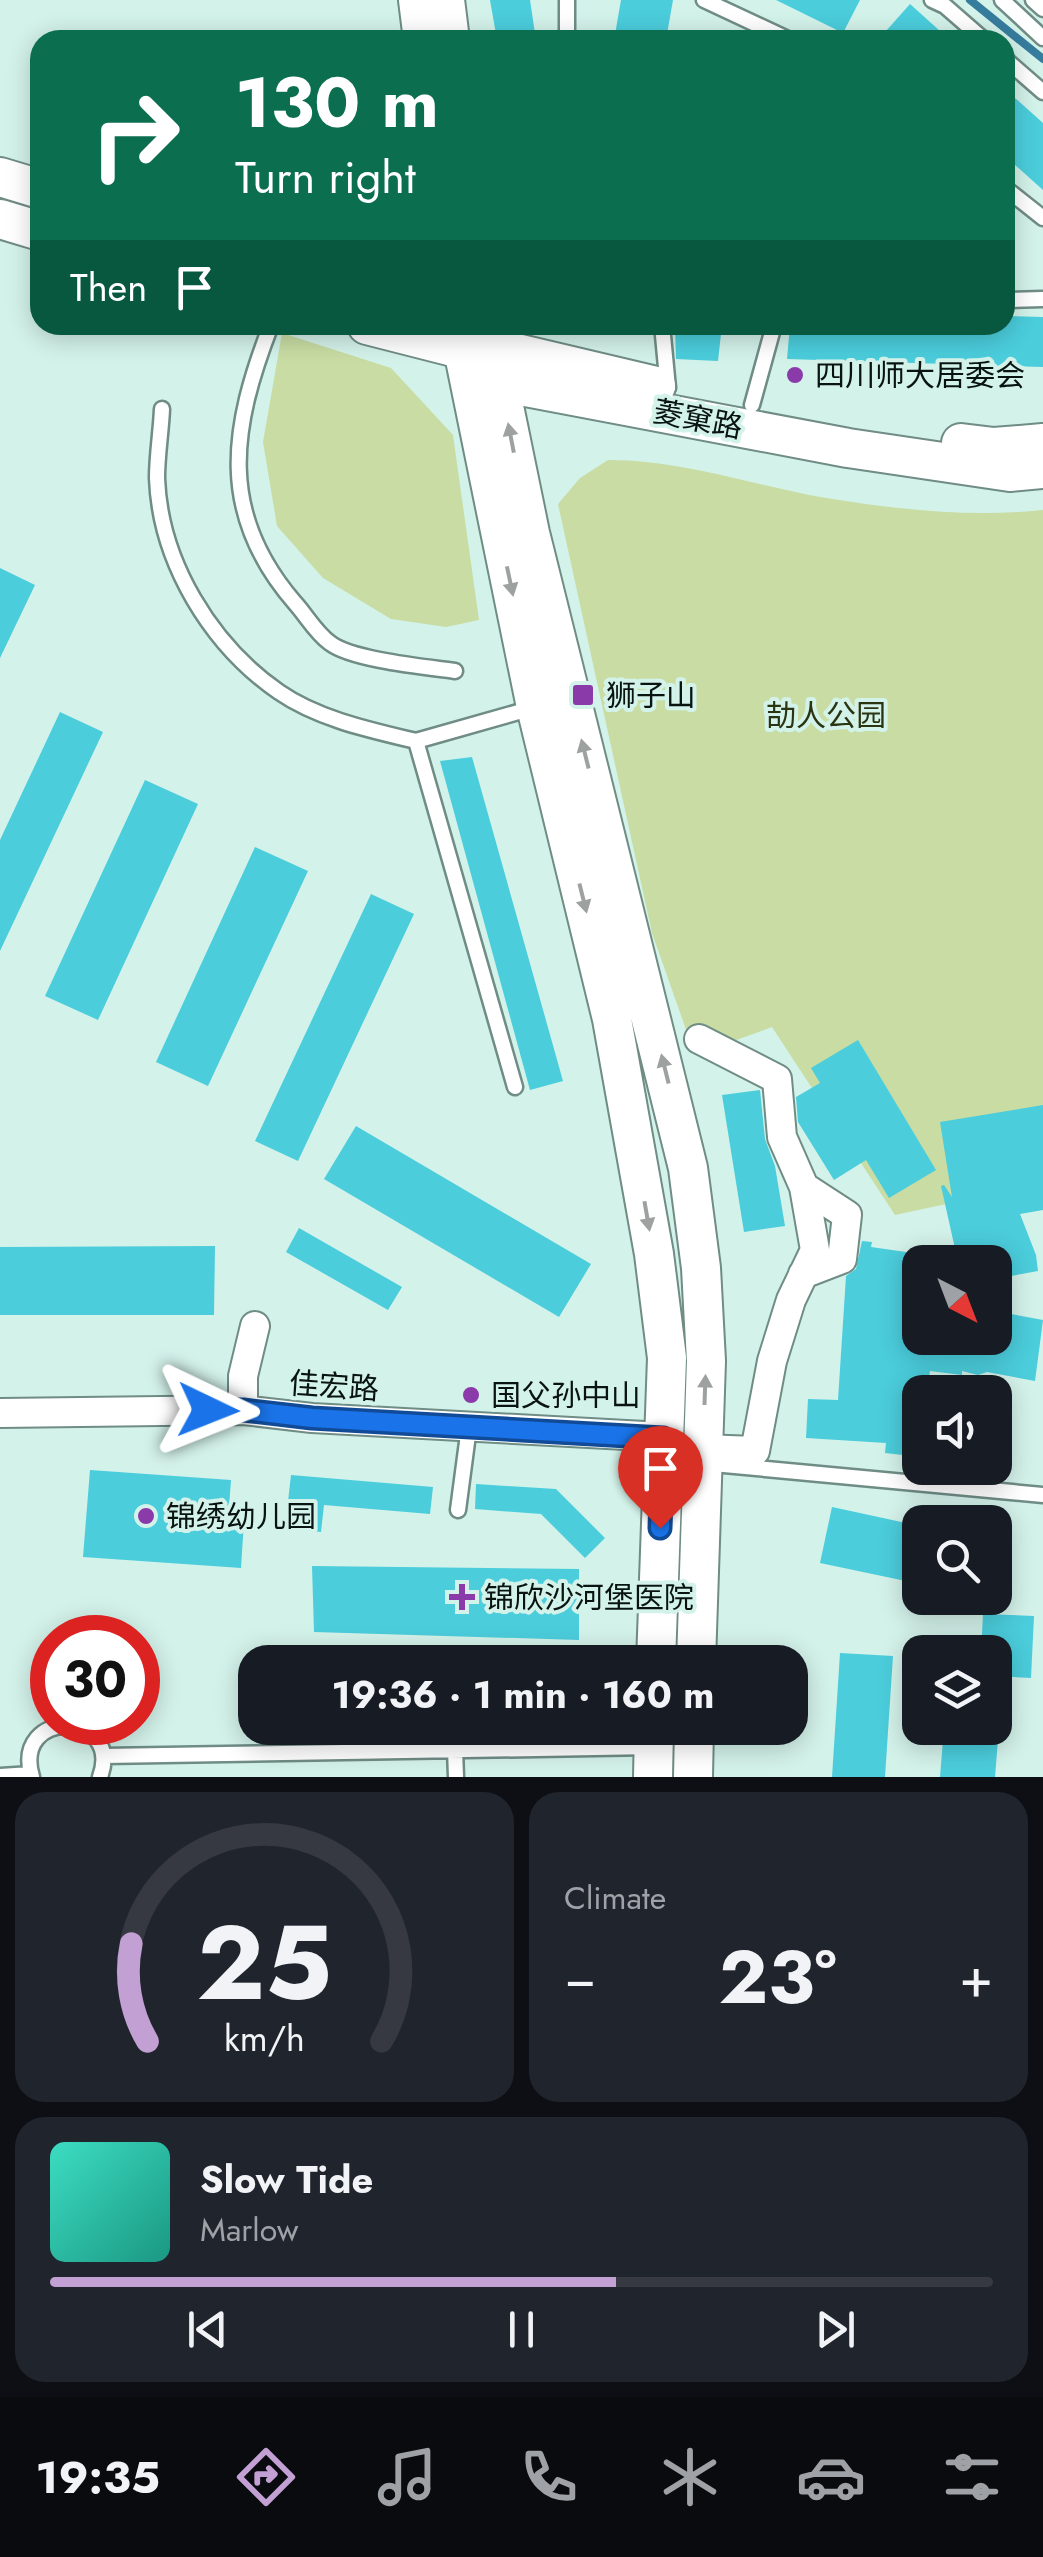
<!DOCTYPE html>
<html lang="en">
<head>
<meta charset="utf-8">
<style>
	:root { --surface:#171b24; --page:#20242c; --text:#f1f3f6; --muted:#9ea1a6; --line:#363941; --accent:#c3a0d3 }
	body { margin:0; font-family:Jost,"Noto Sans SC",sans-serif; background:var(--page); color:var(--text); height:100vh; display:flex; flex-direction:column; font-size:38px; white-space:nowrap }
	* { box-sizing:border-box; margin:0 }
	p { font-size:32px; color:var(--muted) }
	.icon { flex:none; width:55px; height:55px; fill:none; stroke:currentColor; stroke-width:2; stroke-linecap:round; stroke-linejoin:round }
	.map { position:relative; height:1777px; overflow:hidden }
	.side { display:flex; flex-direction:column; gap:15px; padding:15px; background:#0d0f14; flex:1 }
	.side>* { flex:none }
	.guide { position:absolute; left:30px; top:30px; width:985px; height:305px; border-radius:30px; box-shadow:0 5px 25px #0003; background:#0b6e4f; color:#fff; overflow:hidden }
	.needle { width:65px; rotate:138deg }
	.buttons { position:absolute; left:902px; top:1245px; display:grid; gap:20px }
	.buttons a { display:grid; place-items:center; width:110px; height:110px; border-radius:20px; background:var(--surface); box-shadow:0 5px 25px #0003; font-size:50px }
	.speed { position:absolute; left:30px; top:1615px; display:flex; gap:20px; font-size:50px; font-weight:700; text-align:center }
	.speed>* { display:grid; place-content:center; width:130px; height:130px; border-radius:50%; background:var(--surface); box-shadow:0 5px 25px #0003; line-height:1 }
	.speed .limit { border:15px solid #d22; background:#fff; color:#111 }
	.pin { position:absolute; display:grid; place-items:center; width:85px; height:85px; color:#fff; margin:-102px -42px; border-radius:50% 50% 50% 0; rotate:-45deg; box-shadow:0 0 10px #0007 }
	.pin .icon { rotate:45deg }
	.me { position:absolute; width:110px; margin:-55px; rotate:92deg; stroke-linejoin:round; filter:drop-shadow(0 0 8px #0008) }
	.turn { display:flex; align-items:center; gap:35px; height:210px; padding:0 40px; font-size:45px }
	.turn .icon { width:130px; height:130px; stroke-width:2.5 }
	.turn b { display:block; font-size:70px; line-height:85px }
	.then { display:flex; align-items:center; height:95px; padding:0 40px; background:#0003; gap:20px; font-size:38px }
	.big { font-size:75px; font-weight:700; line-height:1.1 }
	.side .card { flex:1; display:flex; flex-direction:column; justify-content:center; gap:15px; min-width:0; padding:0 35px; border-radius:30px; background:var(--page) }
	.side .dial { align-items:center; gap:0 }
	.dial svg { height:260px; overflow:visible; fill:none; stroke:var(--line); stroke-width:7; stroke-linecap:round; text-anchor:middle }
	.dial text { fill:var(--text); stroke:none }
	.song { display:flex; align-items:center; gap:30px }
	.cover { width:120px; height:120px; border-radius:15px; background:linear-gradient(135deg,hsl(170 70% 55%),hsl(170 70% 35%)) }
	.played { height:10px; border-radius:5px; background:linear-gradient(90deg,var(--accent) 60%,var(--line) 60%) }
	.keys { display:flex; justify-content:space-around; direction:ltr }
	.heat { display:flex; justify-content:space-between; align-items:center; font-size:55px; direction:ltr }
	.side .tiles { flex:1; display:grid; gap:15px; grid-template-columns:1fr 1fr }
	.card:last-child { grid-column:span 2 }
	.trip { position:absolute; left:238px; top:1645px; width:570px; height:100px; border-radius:30px; background:var(--surface); box-shadow:0 5px 25px #0003; font-weight:700; line-height:100px; text-align:center }
	.tabs { display:flex; height:160px; justify-content:space-around; align-items:center; background:#090b0e; color:var(--muted) }
	.tabs .icon { width:70px; height:70px }
	.tabs .current { color:var(--accent) }
	.tabs b { font-size:45px; color:var(--text) }
	.map>svg:first-child { display:block }
</style>
</head>
<body>
<div class="map">
<svg width="1043" height="1777" viewBox="0 0 1043 1777">
	<rect width="100%" height="100%" fill="#d3f2ea"/>
	<path fill="#c8dca3" d="M282,333L391,368L453,435L479,620L446,627L391,619L323,578L277,526L263,442Z
		M608,460C680,460 750,484 820,497C892,509 970,518 1043,510V1183L895,1215L772,1027L695,1055L652,933L558,504L580,478Z"/>
	<g fill="none" stroke-linecap="round" stroke-linejoin="round">
		<path stroke="#367c9d" stroke-width="8" d="M970,0L1043,59"/>
	</g>
	<path fill="#4bcddc" d="M490,0H530L536,40H497Z
		M621,0H673L666,40H614Z
		M776,0H860L843,33Z
		M910,4L950,40H878Z
		M1005,89L1043,123V190L1005,156Z
		M1005,316L1043,317V367L787,359L790,325H1005Z
		M675,325H722L718,361L676,359Z
		M0,568L35,585L0,658Z
		M60,712L103,732L0,951V840Z
		M472,757L563,1081L530,1090L440,761Z
		M145,780L198,804L98,1020L45,996Z
		M255,847L308,871L208,1086L156,1062Z
		M371,894L414,914L298,1161L255,1141Z
		M858,1040L936,1170L889,1198L866,1160L834,1180L798,1122L796,1097L820,1083L811,1068Z
		M760,1090L765,1139L775,1166L785,1226L744,1232L722,1095Z
		M1043,1105V1210L1020,1214L1036,1255L1038,1271L995,1279V1262H958L941,1186L944,1185L952,1197L940,1122Z
		M356,1126L591,1264L559,1317L324,1179Z
		M299,1228L402,1287L388,1310L286,1252Z
		M862,1241L872,1242L871,1247L920,1254V1338H995V1311L1043,1320L1035,1381L987,1372L978,1375L962,1371V1375L930,1371L927,1392H920V1457L885,1453L886,1443L806,1438L808,1399L838,1400L846,1276L856,1269Z
		M215,1246L214,1315H0V1247Z
		M90,1470L231,1480L228,1520L244,1521L241,1568L83,1557Z
		M291,1475L433,1487L430,1514L324,1505L321,1532L285,1528Z
		M476,1484L556,1489L605,1538L585,1558L541,1514L475,1509Z
		M832,1507L920,1526V1584L820,1563Z
		M312,1566L579,1569V1640L314,1632Z
		M983,1614L1034,1616L1031,1678L995,1676V1652H981Z
		M840,1653L893,1656L885,1777H832Z
		M944,1728H999L995,1777H940Z"/>
	<g fill="none" stroke-linecap="round" stroke-linejoin="round">
		<g stroke="#6f8c85" stroke-width="19">
			<path id="lane" d="M704,0L790,40
				M932,0L945,6L984,40
				M1002,0L1043,38
				M1033,0L1043,9
				M567,40V0
				M1005,59L1043,92
				M1005,188L1043,218
				M1005,300L1043,299
				M271,325C231,428 217,513 295,603C306,615 316,633 330,643C352,660 426,667 455,671
				M662,325L668,388
				M752,405L774,325
				M162,409C161,432 157,455 157,478C160,562 211,645 279,692C318,719 370,730 416,741
				M515,1087L416,741L536,707
				M702,1463L1043,1495
				M458,1510L469,1427
				M455,1749L456,1777
				M104,1756L653,1747
				M0,1776L31,1774
				M32,1777C11,1707 124,1711 100,1777"/>
		</g>
		<g stroke="#6f8c85" stroke-width="32">
			<path id="street" d="M699,1039L777,1079L782,1137L804,1187L815,1250L791,1300L772,1361L755,1451L702,1449
				M803,1274L842,1259L847,1215L804,1187
				M243,1410V1376L255,1326
				M0,1413L243,1410L312,1418L663,1437"/>
		</g>
		<g stroke="#6f8c85" stroke-width="42">
			<path id="secondary" d="M418,0L423,40
				M445,0L450,40
				M0,177L40,189
				M0,219L40,231
				M367,325L461,349L499,382L848,448L1010,472L1043,469
				M458,325L536,707L612,1019L654,1254L667,1358L656,1662
				M492,325L499,382L530,533L688,1168L701,1268L706,1361L696,1662
				M480,336L495,348L656,386
				M961,443L994,447L1043,443
				M653,1777L654,1728
				M693,1777L694,1728"/>
		</g>
		<use href="#lane" stroke="#fff" stroke-width="14"/>
		<use href="#street" stroke="#fff" stroke-width="28"/>
		<use href="#secondary" stroke="#fff" stroke-width="38"/>
	</g>
	<defs><path id="oneway-solid" d="M-6-.8H1V-3.2L6.5 0L1 3.2V.8H-6Z" transform="scale(2.5)"/></defs>
	<g fill="#9da1a0">
		<use href="#oneway-solid" transform="translate(511 438) rotate(-101)"/>
		<use href="#oneway-solid" transform="translate(510 581) rotate(78)"/>
		<use href="#oneway-solid" transform="translate(585 754) rotate(-104)"/>
		<use href="#oneway-solid" transform="translate(583 898) rotate(76)"/>
		<use href="#oneway-solid" transform="translate(665 1069) rotate(-104)"/>
		<use href="#oneway-solid" transform="translate(647 1216) rotate(80)"/>
		<use href="#oneway-solid" transform="translate(705 1390) rotate(-88)"/>
	</g>
	<g fill="none" stroke-linecap="round" stroke-linejoin="round">
		<g stroke="#114b97" stroke-width="25">
			<path id="route" d="M208,1410H243L312,1418L663,1438L660,1528"/>
		</g>
		<use href="#route" stroke="#1a73e8" stroke-width="18"/>
	</g>
	<g fill="#8b3aa9" stroke="#d3f2ea" stroke-width="4">
		<circle cx="795" cy="375" r="10"/>
		<rect x="571" y="683" width="24" height="24" rx="5"/>
		<circle cx="471" cy="1395" r="10"/>
		<circle cx="146" cy="1516" r="10"/>
		<path d="M457 1582h10v10h10v10h-10v10h-10v-10h-10v-10h10z"/>
	</g>
	<g text-anchor="middle" dominant-baseline="central" stroke-width="8" stroke-linejoin="round" paint-order="stroke">
		<g font-size="30" fill="#091411" stroke="#d3f2ea" text-anchor="start">
			<text x="815" y="375">四川师大居委会</text>
			<text x="606" y="695">狮子山</text>
			<text x="491" y="1395">国父孙中山</text>
			<text x="166" y="1516">锦绣幼儿园</text>
			<text x="484" y="1597">锦欣沙河堡医院</text>
		</g>
		<g font-size="30" fill="#091411" stroke="#d3f2ea">
			<text transform="translate(698 419) rotate(11)">菱窠路</text>
			<text transform="translate(334 1386) rotate(4)">佳宏路</text>
		</g>
		<g font-size="30" fill="#2a3411" stroke="#d3f2ea">
			<text x="826" y="715">劼人公园</text>
		</g>
	</g>
</svg>
<div class="buttons">
<a><svg class="needle" viewBox="-14 -14 28 28"><path d="M0-13l5 13h-10z" fill="#e53935"/><path d="M0 13l5-13h-10z" fill="#9ea1a6"/></svg></a>
<a><svg class="icon" aria-label="sound" viewBox="0 0 24 24"><path d="M4 9h4l5-4v14l-5-4H4zM17 9q2 3 0 6"/></svg></a>
<a><svg class="icon" aria-label="search" viewBox="0 0 24 24"><circle cx="10" cy="10" r="6"/><path d="M15 15l6 6"/></svg></a>
<a><svg class="icon" aria-label="layers" viewBox="0 0 24 24"><path d="M12 4l9 5-9 5-9-5zM3 14l9 5 9-5"/></svg></a>
</div>
<div class="speed"><div class="limit">30</div></div>
<div class="pin" style="left:660px;top:1528px;background:#d93025"><svg class="icon" aria-label="arrive" viewBox="0 0 24 24"><path d="M6 21V4h12l-3 4 3 4H6"/></svg></div>
<svg class="me" style="left:208px;top:1410px" viewBox="-20 -20 40 40"><path d="M0-17L14 15 0 8-14 15z" fill="#1a73e8" stroke="#fff" stroke-width="4"/></svg>
<div class="trip">19:36 · 1 min · 160 m</div>
<div class="guide">
<div class="turn"><svg class="icon" aria-label="right" viewBox="0 0 24 24"><path d="M7 20v-9h11M14 6l5 5-5 5"/></svg><div><b>130 m</b>Turn right</div></div>
<div class="then">Then<svg class="icon" aria-label="arrive" viewBox="0 0 24 24"><path d="M6 21V4h12l-3 4 3 4H6"/></svg></div>
</div>
</div>
<section class="side">
<div class="tiles">
<div class="card dial"><svg viewBox="0 0 100 80">
<path d="M14 69A42 42 0 1 1 86 69"/>
<path d="M14 69A42 42 0 0 1 9 39" stroke="#c3a0d3"/>
<text x="50" y="56" font-size="32" font-weight="700">25</text>
<text x="50" y="72" font-size="11">km/h</text>
</svg></div>
<div class="card"><p>Climate</p>
<div class="heat"><a>−</a><b class="big">23°</b><a>+</a></div>
</div>
<div class="card">
<div class="song"><i class="cover"></i><div><b>Slow Tide</b><p>Marlow</p></div></div>
<div class="played"></div>
<div class="keys"><svg class="icon" aria-label="previous" viewBox="0 0 24 24"><path d="M18 5L8 12l10 7zM5 5v14"/></svg><svg class="icon" aria-label="pause" viewBox="0 0 24 24"><path d="M8 5v14M16 5v14"/></svg><svg class="icon" aria-label="next" viewBox="0 0 24 24"><path d="M6 5l10 7-10 7zM19 5v14"/></svg></div>
</div>
</div>
</section>
<nav class="tabs">
<b>19:35</b>
<svg class="icon current" aria-label="directions" viewBox="0 0 24 24"><path d="M12 3l9 9-9 9-9-9zM9 14v-3h6M13 9l2 2-2 2"/></svg>
<svg class="icon" aria-label="music" viewBox="0 0 24 24"><path d="M9 18V5l10-2v13"/><circle cx="6" cy="18" r="3"/><circle cx="16" cy="16" r="3"/></svg>
<svg class="icon" aria-label="phone" viewBox="0 0 24 24"><path d="M5 4h4l2 5-3 2q2 4 5 5l2-3 5 2v4C11 20 4 13 5 4z"/></svg>
<svg class="icon" aria-label="climate" viewBox="0 0 24 24"><path d="M12 3v18M4 7l16 10M4 17L20 7"/></svg>
<svg class="icon" aria-label="car" viewBox="0 0 24 24"><path d="M5 17H2v-5l4-1 3-4h7l3 4 3 1v5h-3M9 17h6M6 11h13"/><circle cx="7" cy="17" r="2"/><circle cx="17" cy="17" r="2"/></svg>
<svg class="icon" aria-label="filters" viewBox="0 0 24 24"><path d="M4 7h16M4 17h16"/><circle cx="9" cy="7" r="2"/><circle cx="15" cy="17" r="2"/></svg>
</nav>
</body>
</html>
